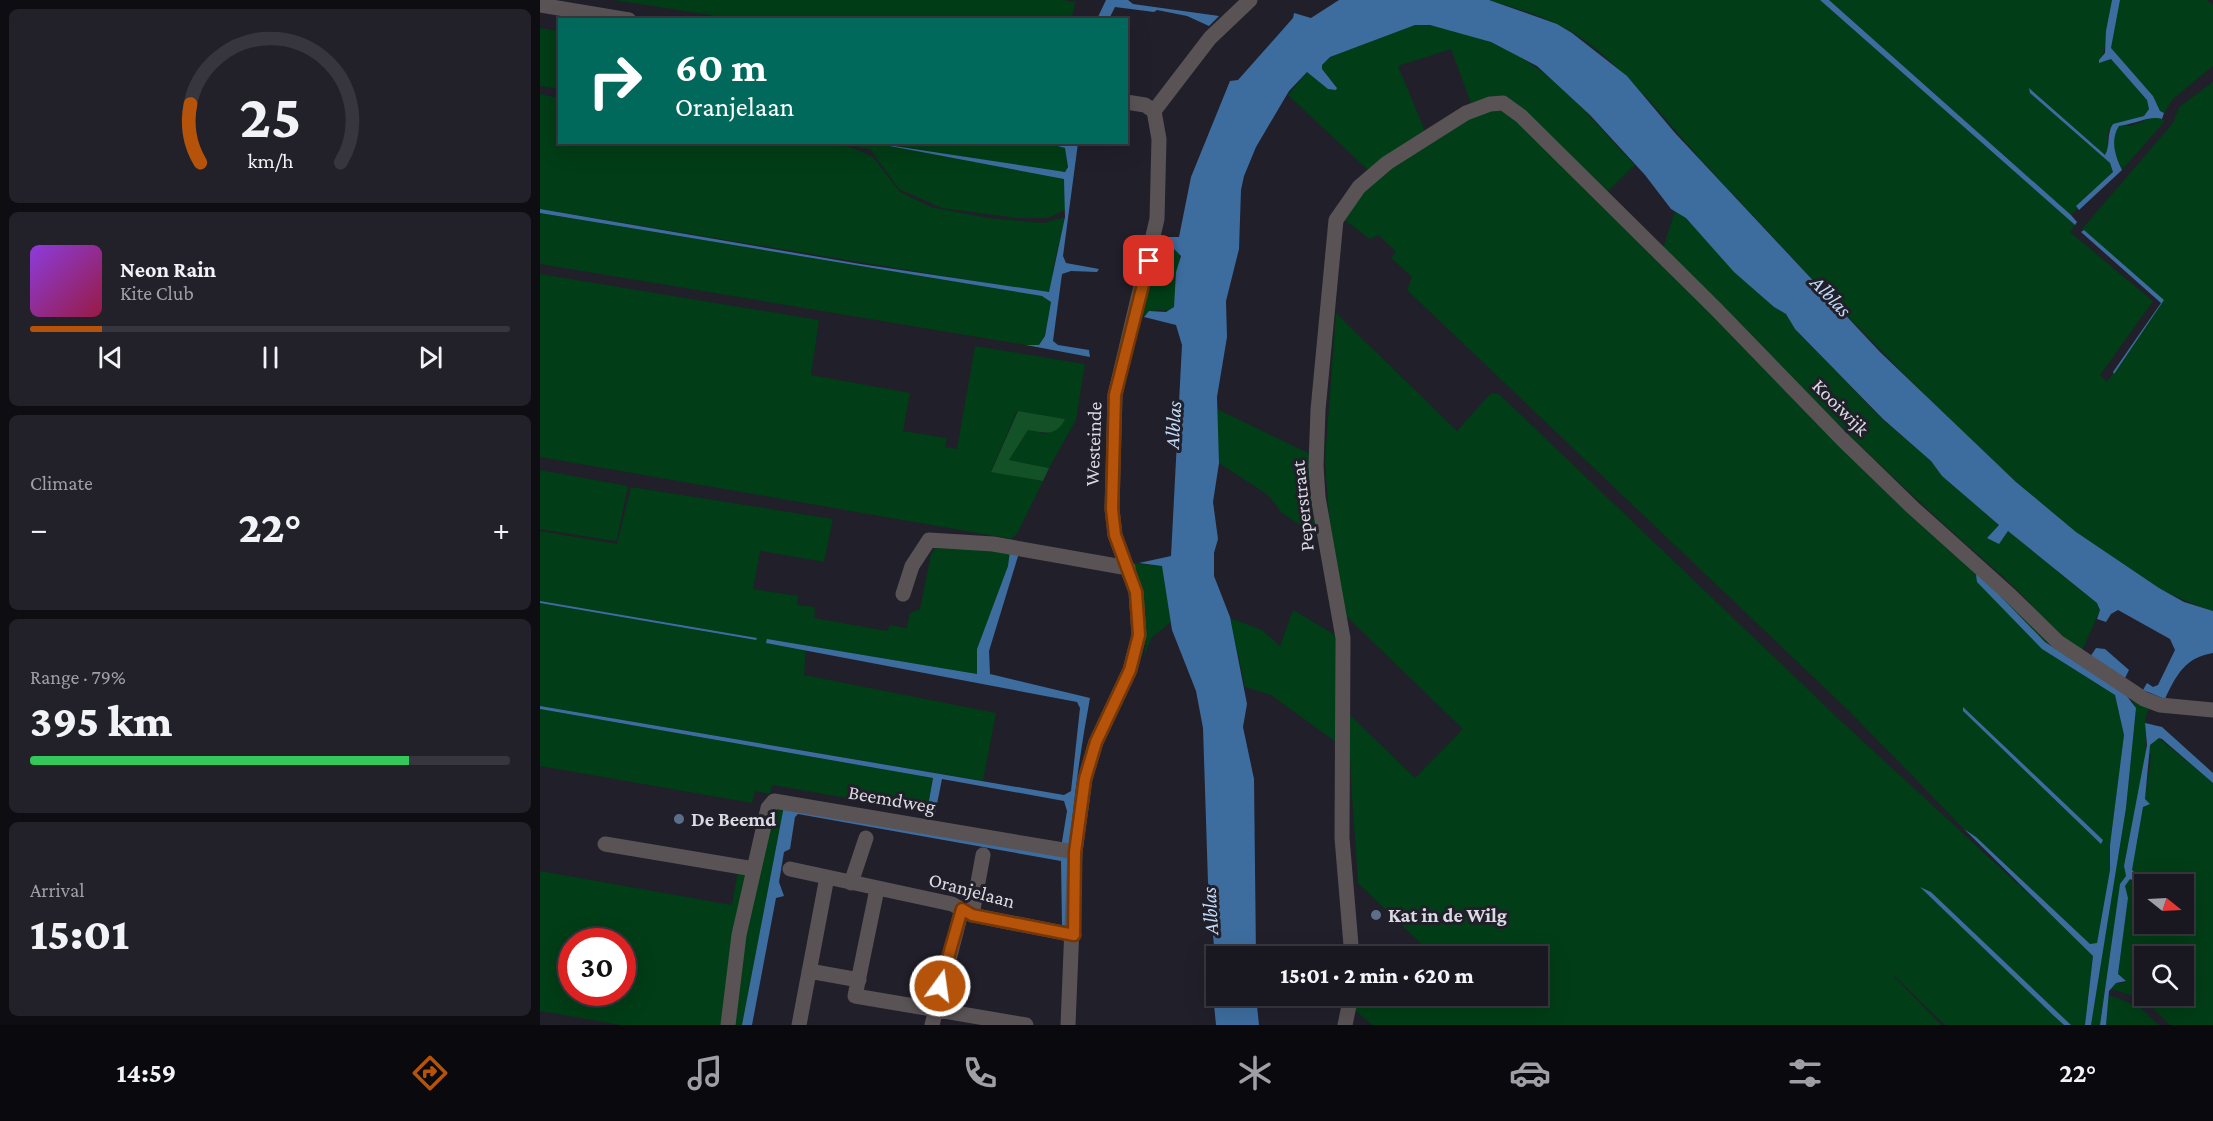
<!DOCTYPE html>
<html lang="en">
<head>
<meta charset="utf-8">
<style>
	:root { --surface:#191720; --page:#222029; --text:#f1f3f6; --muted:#9f9fa5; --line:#37363e; --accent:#b45309 }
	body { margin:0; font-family:"Crimson Pro",serif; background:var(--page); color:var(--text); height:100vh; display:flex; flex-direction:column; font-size:22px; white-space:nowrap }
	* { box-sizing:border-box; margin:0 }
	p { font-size:20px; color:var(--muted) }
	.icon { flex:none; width:33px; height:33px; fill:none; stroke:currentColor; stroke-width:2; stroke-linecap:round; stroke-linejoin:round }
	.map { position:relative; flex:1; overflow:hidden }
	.sheet { display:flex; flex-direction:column; gap:9px; padding:9px; background:#0e0d12; width:540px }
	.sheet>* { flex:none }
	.top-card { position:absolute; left:18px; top:18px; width:570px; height:126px; border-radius:0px; box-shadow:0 6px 24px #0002,0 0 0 2px var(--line); background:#00695c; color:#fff; overflow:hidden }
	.needle { width:39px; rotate:108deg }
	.buttons { position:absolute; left:1594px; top:874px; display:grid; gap:12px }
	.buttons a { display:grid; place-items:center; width:60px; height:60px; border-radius:0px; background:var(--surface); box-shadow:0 6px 24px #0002,0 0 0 2px var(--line); font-size:30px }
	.speed { position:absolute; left:18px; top:928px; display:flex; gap:12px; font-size:30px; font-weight:700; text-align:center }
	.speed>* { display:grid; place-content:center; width:78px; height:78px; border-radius:50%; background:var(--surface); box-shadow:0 6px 24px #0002,0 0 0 2px var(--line); line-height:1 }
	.speed .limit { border:9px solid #d22; background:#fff; color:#111 }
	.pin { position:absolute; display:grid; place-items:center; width:51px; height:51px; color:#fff; margin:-26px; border-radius:12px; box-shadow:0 3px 9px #0006 }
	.me { position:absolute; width:66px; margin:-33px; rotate:14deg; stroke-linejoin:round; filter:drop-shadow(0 0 4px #0008) }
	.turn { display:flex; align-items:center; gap:21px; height:126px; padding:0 18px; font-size:27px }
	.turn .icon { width:78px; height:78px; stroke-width:2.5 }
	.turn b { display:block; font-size:42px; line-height:51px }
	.big { font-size:45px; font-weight:800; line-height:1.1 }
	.sheet .tile { flex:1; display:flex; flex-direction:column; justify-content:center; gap:9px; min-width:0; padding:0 21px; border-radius:9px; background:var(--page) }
	.sheet .dial { align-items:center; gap:0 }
	.dial svg { height:156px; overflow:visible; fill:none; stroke:var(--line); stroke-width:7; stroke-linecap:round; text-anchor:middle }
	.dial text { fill:var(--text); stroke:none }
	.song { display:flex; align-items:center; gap:18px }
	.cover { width:72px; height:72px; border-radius:9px; background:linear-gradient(135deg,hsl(270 70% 55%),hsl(340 70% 35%)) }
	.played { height:6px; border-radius:3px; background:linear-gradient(90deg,var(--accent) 15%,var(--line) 15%) }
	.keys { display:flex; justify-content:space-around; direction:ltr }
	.heat { display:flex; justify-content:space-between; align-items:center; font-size:33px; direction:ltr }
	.charge { height:9px; border-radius:4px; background:linear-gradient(90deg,#34c759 79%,var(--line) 0) }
	.trip { position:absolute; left:666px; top:946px; width:342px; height:60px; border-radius:0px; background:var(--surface); box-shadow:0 6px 24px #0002,0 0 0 2px var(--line); font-weight:800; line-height:60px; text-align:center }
	.dock { display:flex; height:96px; justify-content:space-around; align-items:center; background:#0a090d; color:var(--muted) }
	.dock .icon { width:42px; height:42px }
	.dock .current { color:var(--accent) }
	.dock b { font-size:27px; color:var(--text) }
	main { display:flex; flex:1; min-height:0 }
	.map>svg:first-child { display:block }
</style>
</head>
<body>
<main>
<section class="sheet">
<div class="tile dial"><svg viewBox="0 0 100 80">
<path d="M14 69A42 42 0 1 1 86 69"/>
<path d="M14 69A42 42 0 0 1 9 39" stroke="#b45309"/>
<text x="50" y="56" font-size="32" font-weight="700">25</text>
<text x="50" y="72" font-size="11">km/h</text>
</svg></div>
<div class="tile">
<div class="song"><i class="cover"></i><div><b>Neon Rain</b><p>Kite Club</p></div></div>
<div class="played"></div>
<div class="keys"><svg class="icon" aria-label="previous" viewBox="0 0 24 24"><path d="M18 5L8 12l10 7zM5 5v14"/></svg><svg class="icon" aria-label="pause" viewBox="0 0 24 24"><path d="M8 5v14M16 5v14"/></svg><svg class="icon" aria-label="next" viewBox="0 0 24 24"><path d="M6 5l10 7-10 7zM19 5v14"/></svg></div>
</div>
<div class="tile"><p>Climate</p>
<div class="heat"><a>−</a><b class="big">22°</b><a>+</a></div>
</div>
<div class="tile"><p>Range · 79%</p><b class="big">395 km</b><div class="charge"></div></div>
<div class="tile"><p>Arrival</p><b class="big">15:01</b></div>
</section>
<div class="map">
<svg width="1673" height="1025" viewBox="0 0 1673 1025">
	<rect width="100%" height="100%" fill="#211f2a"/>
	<path fill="#013d16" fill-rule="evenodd" d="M74,0H524L533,2L536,0L531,20L195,19Z
		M949,0H1280L1535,225L1530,232L1613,301L1560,375L1567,382L1624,300L1542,229L1633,123L1639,107L1673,82V611C1589,585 1505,510 1442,450C1348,362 1261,267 1173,173C1128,125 1077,53 1017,24C996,14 972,7 949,0Z
		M1289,0H1572C1568,18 1567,49 1560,63L1571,58L1607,100L1609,109L1604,116L1568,131V150L1565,155L1489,89L1490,93L1570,163L1573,172L1536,206L1538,208L1531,215Z
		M1580,0H1667L1673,5V66L1633,99L1624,113L1620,111L1613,96L1571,48Z
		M875,25C895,24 913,29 933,36C1008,60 1043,110 1095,165L1067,192L976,103L952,96L931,103L911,49L858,66L885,131L829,171L748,95L767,72L797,87L782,69V65L790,57Z
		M0,28L19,31V89L0,86Z
		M0,94L19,98L20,142L293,143L313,148L333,157L360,192L391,207L448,218L504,223L525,217L513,270L512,287L506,293L0,209Z
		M941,111H962L971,115L1439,569L1611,707C1601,717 1607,734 1606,747C1602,786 1591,827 1584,866L1586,876L1580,885L1560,1025H1551L1586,808L1596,708L1592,700L1505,642L1479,615L1436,579L1502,649L1575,695L1584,735L1570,846V870L1557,943L1550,944L1436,837L1424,829L1311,713L867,290L872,277L851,258L856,252L839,235L830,239L803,219C832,167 892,141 941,111ZM1424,708L1563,840L1561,843L1424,711Z
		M1616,116L1625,121L1582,170C1575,156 1570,140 1579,126H1591Z
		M300,143H334L520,176L525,179V210L508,218H478L402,208L359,189L331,150Z
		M339,143H507L526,148L527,170L519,172Z
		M1135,211L1146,218L1208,283L1234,307L1246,314L1255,329L1342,419L1391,461L1402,476L1459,525L1448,537L1463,539L1468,531L1557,603L1560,610L1542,651C1510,631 1489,599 1460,574C1341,471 1233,360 1123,248Z
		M0,213L502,296L511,302L505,336L499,345H486L0,264Z
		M619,247H629L640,253L634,307L632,311L617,310L602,316Z
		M0,274L279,320L271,375L370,393L363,431L407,438L405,447L417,449L435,346L545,364L536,420L509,468L469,460L488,430L506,434L525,419L477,411L451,471L503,481L478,532L472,539L0,457Z
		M796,313L917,431L951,393L959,394L1302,722L1541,942L1553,956L1545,1025H1531L1391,892L1382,888L1524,1025H1405L1347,969L1401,1025H832L816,1011L817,996H998V957H876L885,948L818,883C815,826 808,771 810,715L875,778L923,729L806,616L789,517L785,460Z
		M677,409L770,454L778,537L742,513L728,495L679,463Z
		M0,470L88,486L77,539L74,541L0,529Z
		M91,487L293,519L284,562L220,551L213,589L258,596L257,605L275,607L274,618L347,631L350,625L367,628L370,613L380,609L391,554L396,548L470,551L468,566L437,649V674L266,646L264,675L456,713L443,781L0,706V603L216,640V638L0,601V531L77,544Z
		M593,563L622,566L631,622L611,638L604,658C608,624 605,595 593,563Z
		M753,610L795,635L796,742L731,695L705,687L690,618L722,630L740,646Z
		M0,709L393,778L387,812L232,785L230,794L215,791L212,803L0,766Z
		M1619,738L1673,783V1025H1630L1592,989L1591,990L1599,997L1570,989L1576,983H1584L1578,974L1588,898L1585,886L1605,799L1611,755L1608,752L1610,745ZM1605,885H1644V924H1605ZM1605,957H1644V996H1605Z
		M244,806L202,1025H192L196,966L235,807Z
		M198,870L209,873L186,1025H80L0,1011V871L192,905ZM32,942H82V993H32Z
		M1569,995L1598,1006L1619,1025H1565Z"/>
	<path fill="#135126" d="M478,411L525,419C516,437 505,433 488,430L469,460L509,468L503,481L451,472Z"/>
	<path fill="#3d6d9f" d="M566,0H588L593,4L679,16L669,26L647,16L617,10L614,12L575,7L569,19H557Z
		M799,0H949L1017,24L1032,33L1087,76L1135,133L1340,352L1476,482L1536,532L1619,588L1644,602L1673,611V653C1646,657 1636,675 1625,699L1603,690L1607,683L1613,687L1618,685L1635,650L1630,639L1578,610L1571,614L1566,622L1557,619L1560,610L1557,603L1468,531L1459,544L1447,538L1459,525L1402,476L1391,461L1343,419L1255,329L1246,314L1234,307L1194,272L1146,218L1131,209L1105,175L1050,115L997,66L951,42L890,25H875L790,57L782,65V69L797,88L796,90L788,89L767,72L749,91L716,147L704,176L701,190L699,249L686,301L687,337L677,397L679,463L673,502L678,539L674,553V576L690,617L707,704L703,727L714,779L716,957H676V996H716L719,1025H676L671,973L674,946L668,882L663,728L656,691L632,630L622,566L599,563L631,556L642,345L636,325L604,317L609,311L626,312L634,307L636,272L641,256L633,248L619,247L621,237H639L651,177L690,81L698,80L753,18L754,13L771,18Z
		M1280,0H1289L1531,215L1537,222L1535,225Z
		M1572,0H1580L1571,48L1613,96L1620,111L1624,113L1622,119C1611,115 1592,125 1579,126C1570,140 1575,156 1582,170L1539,210L1536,206L1573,172L1570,163L1490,93L1489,88L1565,155C1571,145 1566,134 1573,124L1604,116L1609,109L1607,100L1571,59L1559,63V60L1565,53L1566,31Z
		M334,143L525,172L528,167L525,148L507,143L527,145L529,143H538L523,256L526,263L559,269L557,272L531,271L522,274L513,341L518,345L549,350L550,357L486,345H499L505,336L511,302L502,296L0,213V209L320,264L509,292L525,217L524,179Z
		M1544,230L1624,300L1574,374L1573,372L1621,303L1541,232Z
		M470,551L479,553L449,651L450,674L550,698C536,773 527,848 526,925H522L521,861L258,814L255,817L250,849L244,852L239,882L244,896L236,898L212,1025H202L244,806L520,854L527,811L524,801L402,779L395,814L387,812L393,778L0,709V706L524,795L531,791L540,708L537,702L226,643L227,639L437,674V649L468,566Z
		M1436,575H1440L1505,642L1586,695L1596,708L1586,808L1551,1025H1545L1553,956L1424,829L1436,837L1550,944L1557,943L1570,870V845L1584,735L1575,695L1502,649L1437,582Z
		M0,601L217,638L216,640L0,603Z
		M1556,648L1565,649L1589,670L1584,680L1550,657Z
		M1423,707L1563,840L1561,844L1423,711Z
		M1605,723L1622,727L1673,773V783L1622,739L1619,738L1610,745L1605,799L1610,804L1603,807L1592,870L1605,883L1603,885L1590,879L1585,886L1588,898L1578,974L1586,981L1576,983L1569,991L1566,1025H1560L1580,884L1586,876L1584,866L1607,745Z
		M1380,887L1391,892L1531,1025H1524L1514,1016Z"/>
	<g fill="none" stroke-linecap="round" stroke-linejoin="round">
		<path stroke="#5a5356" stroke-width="15" d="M0,5L89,20
			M586,102L605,105L614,111
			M614,111L670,38L710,0
			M363,594L372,566L389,540L453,544L588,568
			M65,844L214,869
			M250,869L412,904L432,915L534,935
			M311,883L326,838
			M337,889L315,996L486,1025
			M432,915L443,855
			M812,957L802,838L803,638L778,497L776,466L778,410L796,220L819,187L847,163L926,113L950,104L963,103L981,116L1176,309L1302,439L1372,507L1470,595L1518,642L1604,699L1620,705L1673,710
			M269,971L319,980
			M188,1025L199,935L228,808L234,801L535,852
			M259,1025L287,877
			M392,1025L422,909
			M528,1025L535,852L545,779L556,742L590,670L599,635L596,592L575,535L572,509L575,395L617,219L619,139L614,111
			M805,1025L811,996"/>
	</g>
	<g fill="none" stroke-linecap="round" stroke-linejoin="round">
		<g stroke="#753606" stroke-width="15">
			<path id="route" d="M400,986L422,909L432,915L534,935L535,852L545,779L556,742L590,670L599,635L596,592L575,535L572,509L575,395L609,261"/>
		</g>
		<use href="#route" stroke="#b45309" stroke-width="10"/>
	</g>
	<g fill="#5c6f8a" stroke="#211f2a" stroke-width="2">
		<circle cx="139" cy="819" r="6"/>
		<circle cx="836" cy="915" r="6"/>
	</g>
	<g text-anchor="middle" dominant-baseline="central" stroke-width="6" stroke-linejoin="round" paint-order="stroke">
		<g font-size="20" fill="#dbdae2" stroke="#211f2a">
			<text transform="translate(1301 407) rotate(45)">Kooiwijk</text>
			<text transform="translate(553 444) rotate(-88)">Westeinde</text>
			<text transform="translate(762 506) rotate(-96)">Peperstraat</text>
			<text transform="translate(352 799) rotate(10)">Beemdweg</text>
			<text transform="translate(432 890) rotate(15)">Oranjelaan</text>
		</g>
		<g font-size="20" font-weight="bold" fill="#dbdae2" stroke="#211f2a" text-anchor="start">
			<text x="151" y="819">De Beemd</text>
			<text x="848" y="915">Kat in de Wilg</text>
		</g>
		<g font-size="21" font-style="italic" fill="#c1dbf9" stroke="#211f2a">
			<text transform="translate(1291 296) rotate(46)">Alblas</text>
			<text transform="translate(633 425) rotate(-87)">Alblas</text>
			<text transform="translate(670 911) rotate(-93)">Alblas</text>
		</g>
	</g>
</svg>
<div class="buttons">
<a><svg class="needle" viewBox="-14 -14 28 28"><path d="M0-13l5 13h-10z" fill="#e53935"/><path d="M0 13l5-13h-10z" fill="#9f9fa5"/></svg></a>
<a><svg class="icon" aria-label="search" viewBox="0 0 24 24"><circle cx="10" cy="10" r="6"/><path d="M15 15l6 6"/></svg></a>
</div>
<div class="speed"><div class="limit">30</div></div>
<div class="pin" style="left:609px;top:261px;background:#d93025"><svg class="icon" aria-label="arrive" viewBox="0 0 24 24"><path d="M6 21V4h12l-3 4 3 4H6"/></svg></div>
<svg class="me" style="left:400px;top:986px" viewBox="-20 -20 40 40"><circle r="17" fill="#b45309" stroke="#fff" stroke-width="3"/><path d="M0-11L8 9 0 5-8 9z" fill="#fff"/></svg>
<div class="trip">15:01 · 2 min · 620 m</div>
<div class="top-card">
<div class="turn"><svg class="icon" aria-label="right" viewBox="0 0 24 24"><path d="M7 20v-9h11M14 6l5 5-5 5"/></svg><div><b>60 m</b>Oranjelaan</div></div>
</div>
</div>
</main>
<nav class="dock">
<b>14:59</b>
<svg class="icon current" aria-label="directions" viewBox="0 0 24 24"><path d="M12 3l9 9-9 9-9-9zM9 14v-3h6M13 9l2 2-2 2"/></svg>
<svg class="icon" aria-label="music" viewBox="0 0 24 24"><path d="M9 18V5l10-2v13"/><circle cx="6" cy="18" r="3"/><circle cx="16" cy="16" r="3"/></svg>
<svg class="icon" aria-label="phone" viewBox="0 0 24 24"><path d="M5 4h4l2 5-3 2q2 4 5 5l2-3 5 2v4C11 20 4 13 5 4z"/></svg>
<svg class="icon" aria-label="climate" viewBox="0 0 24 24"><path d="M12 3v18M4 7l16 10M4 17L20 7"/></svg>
<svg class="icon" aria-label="car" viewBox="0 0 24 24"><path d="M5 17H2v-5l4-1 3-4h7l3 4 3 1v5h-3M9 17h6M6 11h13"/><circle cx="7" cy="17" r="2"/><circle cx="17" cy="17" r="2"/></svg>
<svg class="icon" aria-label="filters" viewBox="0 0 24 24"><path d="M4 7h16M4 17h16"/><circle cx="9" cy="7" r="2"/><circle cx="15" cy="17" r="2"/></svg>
<b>22°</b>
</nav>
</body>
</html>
